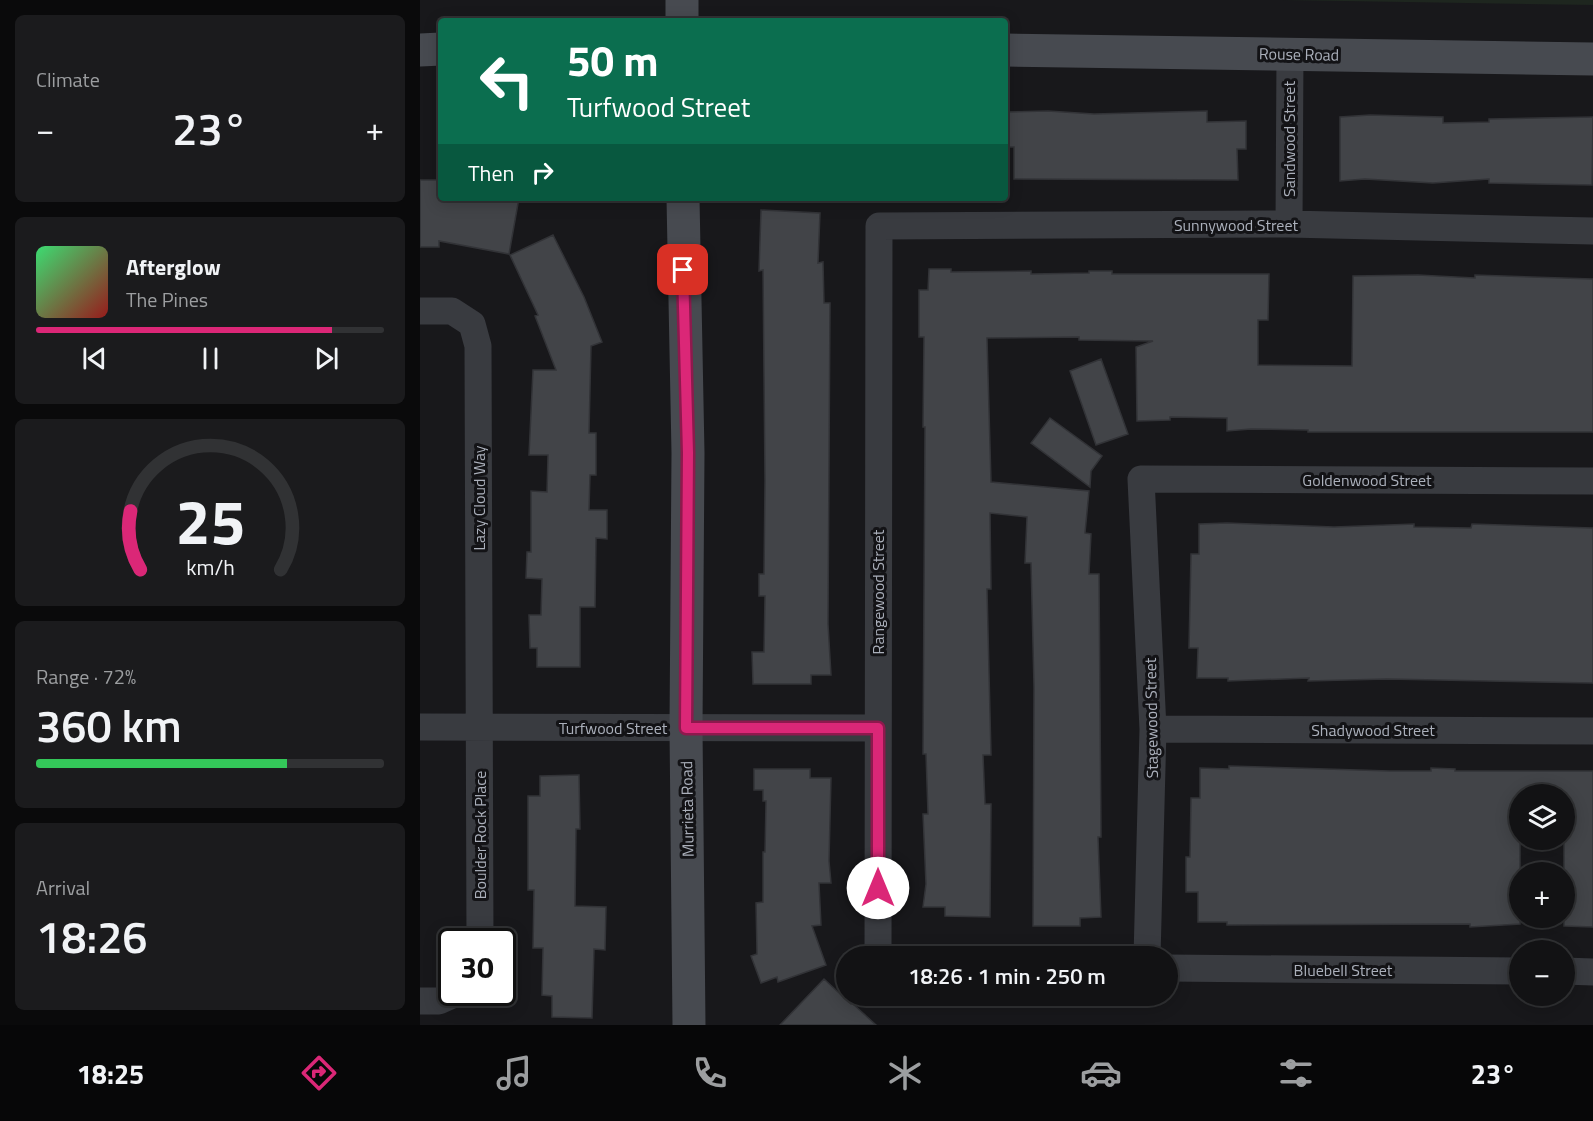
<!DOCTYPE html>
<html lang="en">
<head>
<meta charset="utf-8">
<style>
	:root { --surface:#121214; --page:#1b1b1d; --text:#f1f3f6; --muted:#9c9ea0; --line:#313234; --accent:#db2777 }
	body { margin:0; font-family:"Titillium Web",sans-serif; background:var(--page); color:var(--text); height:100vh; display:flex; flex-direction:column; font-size:22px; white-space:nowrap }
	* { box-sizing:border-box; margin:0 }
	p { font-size:20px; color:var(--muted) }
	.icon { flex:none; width:33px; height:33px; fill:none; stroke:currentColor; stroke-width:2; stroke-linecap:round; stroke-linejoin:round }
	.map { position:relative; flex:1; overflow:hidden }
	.panel { display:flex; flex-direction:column; gap:15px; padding:15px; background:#0a0a0b; width:420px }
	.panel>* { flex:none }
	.hud { position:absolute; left:18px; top:18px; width:570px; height:183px; border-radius:6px; box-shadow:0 3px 15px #0003,0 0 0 2px var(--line); background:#0b6e4f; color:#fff; overflow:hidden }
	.controls { position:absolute; left:1089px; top:784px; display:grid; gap:12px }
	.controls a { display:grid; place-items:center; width:66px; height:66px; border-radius:50%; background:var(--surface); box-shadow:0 3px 15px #0003,0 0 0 2px var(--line); font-size:30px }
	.speed { position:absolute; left:18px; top:928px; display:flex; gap:12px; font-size:30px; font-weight:700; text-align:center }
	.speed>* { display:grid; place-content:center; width:78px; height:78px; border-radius:50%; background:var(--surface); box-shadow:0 3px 15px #0003,0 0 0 2px var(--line); line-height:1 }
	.speed .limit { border:3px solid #111; border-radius:9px; background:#fff; color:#111 }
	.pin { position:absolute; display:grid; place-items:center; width:51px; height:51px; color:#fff; margin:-26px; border-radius:12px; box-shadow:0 3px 9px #0006 }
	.me { position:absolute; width:66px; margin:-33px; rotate:0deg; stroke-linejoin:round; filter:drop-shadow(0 0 4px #0008) }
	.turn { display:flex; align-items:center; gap:21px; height:126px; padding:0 30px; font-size:27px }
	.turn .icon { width:78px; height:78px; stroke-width:2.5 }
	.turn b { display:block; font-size:42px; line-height:51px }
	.then { display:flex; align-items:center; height:57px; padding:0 30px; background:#0003; gap:12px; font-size:22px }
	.big { font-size:45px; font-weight:600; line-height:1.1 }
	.panel .widget { flex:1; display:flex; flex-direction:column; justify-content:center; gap:9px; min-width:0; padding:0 21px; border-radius:9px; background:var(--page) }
	.panel .dial { align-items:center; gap:0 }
	.dial svg { height:156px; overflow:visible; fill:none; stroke:var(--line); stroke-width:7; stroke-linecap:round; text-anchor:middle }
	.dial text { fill:var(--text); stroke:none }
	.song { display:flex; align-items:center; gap:18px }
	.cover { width:72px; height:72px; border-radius:9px; background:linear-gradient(135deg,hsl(140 70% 55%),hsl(0 70% 35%)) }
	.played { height:6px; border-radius:3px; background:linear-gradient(90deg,var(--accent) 85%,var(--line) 85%) }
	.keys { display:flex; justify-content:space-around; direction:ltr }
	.heat { display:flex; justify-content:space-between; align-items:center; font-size:33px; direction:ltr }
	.charge { height:9px; border-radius:4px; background:linear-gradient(90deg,#34c759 72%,var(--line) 0) }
	.trip { position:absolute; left:416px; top:946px; width:342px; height:60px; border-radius:30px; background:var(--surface); box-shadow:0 3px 15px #0003,0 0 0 2px var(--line); font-weight:600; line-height:60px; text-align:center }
	.tabs { display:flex; height:96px; justify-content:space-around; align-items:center; background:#070708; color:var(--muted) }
	.tabs .icon { width:42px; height:42px }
	.tabs .active { color:var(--accent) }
	.tabs b { font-size:27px; color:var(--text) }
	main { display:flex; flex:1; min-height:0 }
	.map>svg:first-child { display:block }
</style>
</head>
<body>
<main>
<section class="panel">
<div class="widget"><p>Climate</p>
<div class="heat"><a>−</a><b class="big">23°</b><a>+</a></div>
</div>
<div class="widget">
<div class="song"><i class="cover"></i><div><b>Afterglow</b><p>The Pines</p></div></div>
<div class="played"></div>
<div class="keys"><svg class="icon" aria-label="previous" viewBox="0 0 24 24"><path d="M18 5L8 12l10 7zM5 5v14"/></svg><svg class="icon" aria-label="pause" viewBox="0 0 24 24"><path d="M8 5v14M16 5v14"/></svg><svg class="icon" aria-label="next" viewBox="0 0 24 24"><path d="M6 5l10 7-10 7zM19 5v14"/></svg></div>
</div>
<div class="widget dial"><svg viewBox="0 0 100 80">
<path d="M14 69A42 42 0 1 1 86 69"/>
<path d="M14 69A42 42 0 0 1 9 39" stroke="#db2777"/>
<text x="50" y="56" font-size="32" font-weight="700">25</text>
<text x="50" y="72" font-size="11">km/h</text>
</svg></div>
<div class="widget"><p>Range · 72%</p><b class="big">360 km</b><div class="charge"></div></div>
<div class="widget"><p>Arrival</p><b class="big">18:26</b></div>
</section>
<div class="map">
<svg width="1173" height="1025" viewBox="0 0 1173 1025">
	<rect width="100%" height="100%" fill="#18181b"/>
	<path fill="#1e261f" d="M862,0H1173V5Z"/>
	<path fill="#424448" stroke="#323337" stroke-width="1.5" d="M628,111L674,114L787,111V122L826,121V149H817L818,180L594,179V147H585V112Z
		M950,115L1023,117V123L1069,122V119L1173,117L1172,185L1069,183V179L1013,183L945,179L920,181V117Z
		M0,180H18L19,198H99L89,254L19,241V247H0Z
		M341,210L400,213L398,263L403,262L404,303H410L408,624L411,675H391V684H333L332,652H344L345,596H339V574H344L345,481L343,270L339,271Z
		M133,235L164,297L182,342L171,346L169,433H176V475H170L169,510H187V539L176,538L175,607H160V667H117V648H110L109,615H121L122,579L106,578L107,552H111V491L127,492L128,455H109L113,370H136L115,316L118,315L90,255Z
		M509,269H531V272L611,271V274L669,273V271H692V274H849L848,320H838V365L932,366L933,276L998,275L1055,278V275L1173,279V432H888V430L831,429L807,431V418L750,417V420L717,421L716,347L733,341L659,340V337L567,338L571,482L669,491L665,533L671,534L669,574H679L681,837H678L681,917L660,918V926H613L614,687L611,563H605L607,517L570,513L571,589H567L571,755H563L565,804H571L570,917L525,916V907H503L506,884L503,814H508L506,754H503L505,427H503L504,337H499V290H508Z
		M681,359L708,434L676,445L650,371Z
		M630,418L682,456L671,471L670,487L611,443Z
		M807,523L914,527L994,524V527L1051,528L1052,524L1173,528V683L967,679L888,681L889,678L808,681V678H777L778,648H769L771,554H779V524Z
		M809,766L970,771H1011V768L1035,769V771H1173V927L1144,926V795H1100V924L1050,927V924L807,925V922H778V892H766V857H770L771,798H780V768L809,769Z
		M334,769H390V778H411L409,861L411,883H399L401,925L392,926L406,965L358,982L357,977L341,983L331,956L337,954L336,903L343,902V852H345L346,801H343V790H334Z
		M159,775L160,829H156L155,906L186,907L185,950L174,949L172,1018L132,1017V996L122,995L123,948H113L114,890H108V796H120V776Z
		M404,979L431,1004L432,1003L456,1025H360Z"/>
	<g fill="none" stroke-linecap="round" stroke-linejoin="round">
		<path stroke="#393b40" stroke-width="27" d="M869,224L870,54
			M0,311H32L52,324L58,346L60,942
			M0,727L458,728
			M733,729L1173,731
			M458,957L459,226L869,224L1173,231
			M727,957L733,729L721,479L1173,481
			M747,968L1100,971
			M1144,971L1173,972
			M0,1001H19L37,993"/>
		<path stroke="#474a50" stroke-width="33" d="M262,0V21
			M0,50L21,49
			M585,50L1173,59
			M263,198L268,453L266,728L269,1025"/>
	</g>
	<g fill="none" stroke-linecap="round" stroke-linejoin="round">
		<g stroke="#8e194d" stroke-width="15">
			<path id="route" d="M263,270L268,453L266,728H458V888"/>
		</g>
		<use href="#route" stroke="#db2777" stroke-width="10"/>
	</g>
	<g text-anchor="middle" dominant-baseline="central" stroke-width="6" stroke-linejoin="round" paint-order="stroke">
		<g font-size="16" fill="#abb0bb" stroke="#131316">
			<text transform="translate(879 54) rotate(1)">Rouse Road</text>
			<text transform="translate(869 139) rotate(-90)">Sandwood Street</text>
			<text x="816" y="225">Sunnywood Street</text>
			<text x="947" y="480">Goldenwood Street</text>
			<text transform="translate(59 498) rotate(-90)">Lazy Cloud Way</text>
			<text transform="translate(458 592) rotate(-90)">Rangewood Street</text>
			<text transform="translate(731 718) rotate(-91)">Stagewood Street</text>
			<text x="193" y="728">Turfwood Street</text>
			<text x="953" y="730">Shadywood Street</text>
			<text transform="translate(267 809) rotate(-91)">Murrieta Road</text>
			<text transform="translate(60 835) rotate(-90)">Boulder Rock Place</text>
			<text x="923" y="970">Bluebell Street</text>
		</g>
	</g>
</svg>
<div class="controls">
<a><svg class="icon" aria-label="layers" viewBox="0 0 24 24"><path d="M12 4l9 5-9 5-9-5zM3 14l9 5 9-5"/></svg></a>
<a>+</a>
<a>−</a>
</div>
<div class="speed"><div class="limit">30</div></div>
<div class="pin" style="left:263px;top:270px;background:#d93025"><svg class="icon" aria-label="arrive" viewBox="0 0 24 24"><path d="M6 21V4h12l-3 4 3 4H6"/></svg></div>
<svg class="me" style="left:458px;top:888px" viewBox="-20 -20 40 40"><circle r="19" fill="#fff"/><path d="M0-13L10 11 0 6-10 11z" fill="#db2777"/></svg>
<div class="trip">18:26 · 1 min · 250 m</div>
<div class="hud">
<div class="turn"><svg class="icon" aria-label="left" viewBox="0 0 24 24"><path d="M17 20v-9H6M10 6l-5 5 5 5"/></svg><div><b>50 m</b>Turfwood Street</div></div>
<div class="then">Then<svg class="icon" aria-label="right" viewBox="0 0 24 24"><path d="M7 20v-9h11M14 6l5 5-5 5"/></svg></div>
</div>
</div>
</main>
<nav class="tabs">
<b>18:25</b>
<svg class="icon active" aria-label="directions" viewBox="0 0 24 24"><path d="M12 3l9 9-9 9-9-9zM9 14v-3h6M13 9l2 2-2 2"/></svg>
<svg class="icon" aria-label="music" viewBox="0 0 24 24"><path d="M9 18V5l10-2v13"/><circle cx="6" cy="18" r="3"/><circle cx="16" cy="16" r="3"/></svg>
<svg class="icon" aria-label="phone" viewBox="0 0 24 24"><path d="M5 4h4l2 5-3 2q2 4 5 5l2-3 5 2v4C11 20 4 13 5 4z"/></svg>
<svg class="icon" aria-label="climate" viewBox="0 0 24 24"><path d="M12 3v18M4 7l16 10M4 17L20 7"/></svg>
<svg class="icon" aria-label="car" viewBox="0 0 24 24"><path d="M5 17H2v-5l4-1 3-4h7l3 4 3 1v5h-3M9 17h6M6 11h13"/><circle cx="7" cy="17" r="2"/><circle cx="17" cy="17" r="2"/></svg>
<svg class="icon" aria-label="filters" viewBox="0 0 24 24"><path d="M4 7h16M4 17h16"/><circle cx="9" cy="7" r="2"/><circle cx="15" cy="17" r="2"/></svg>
<b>23°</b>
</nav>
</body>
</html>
